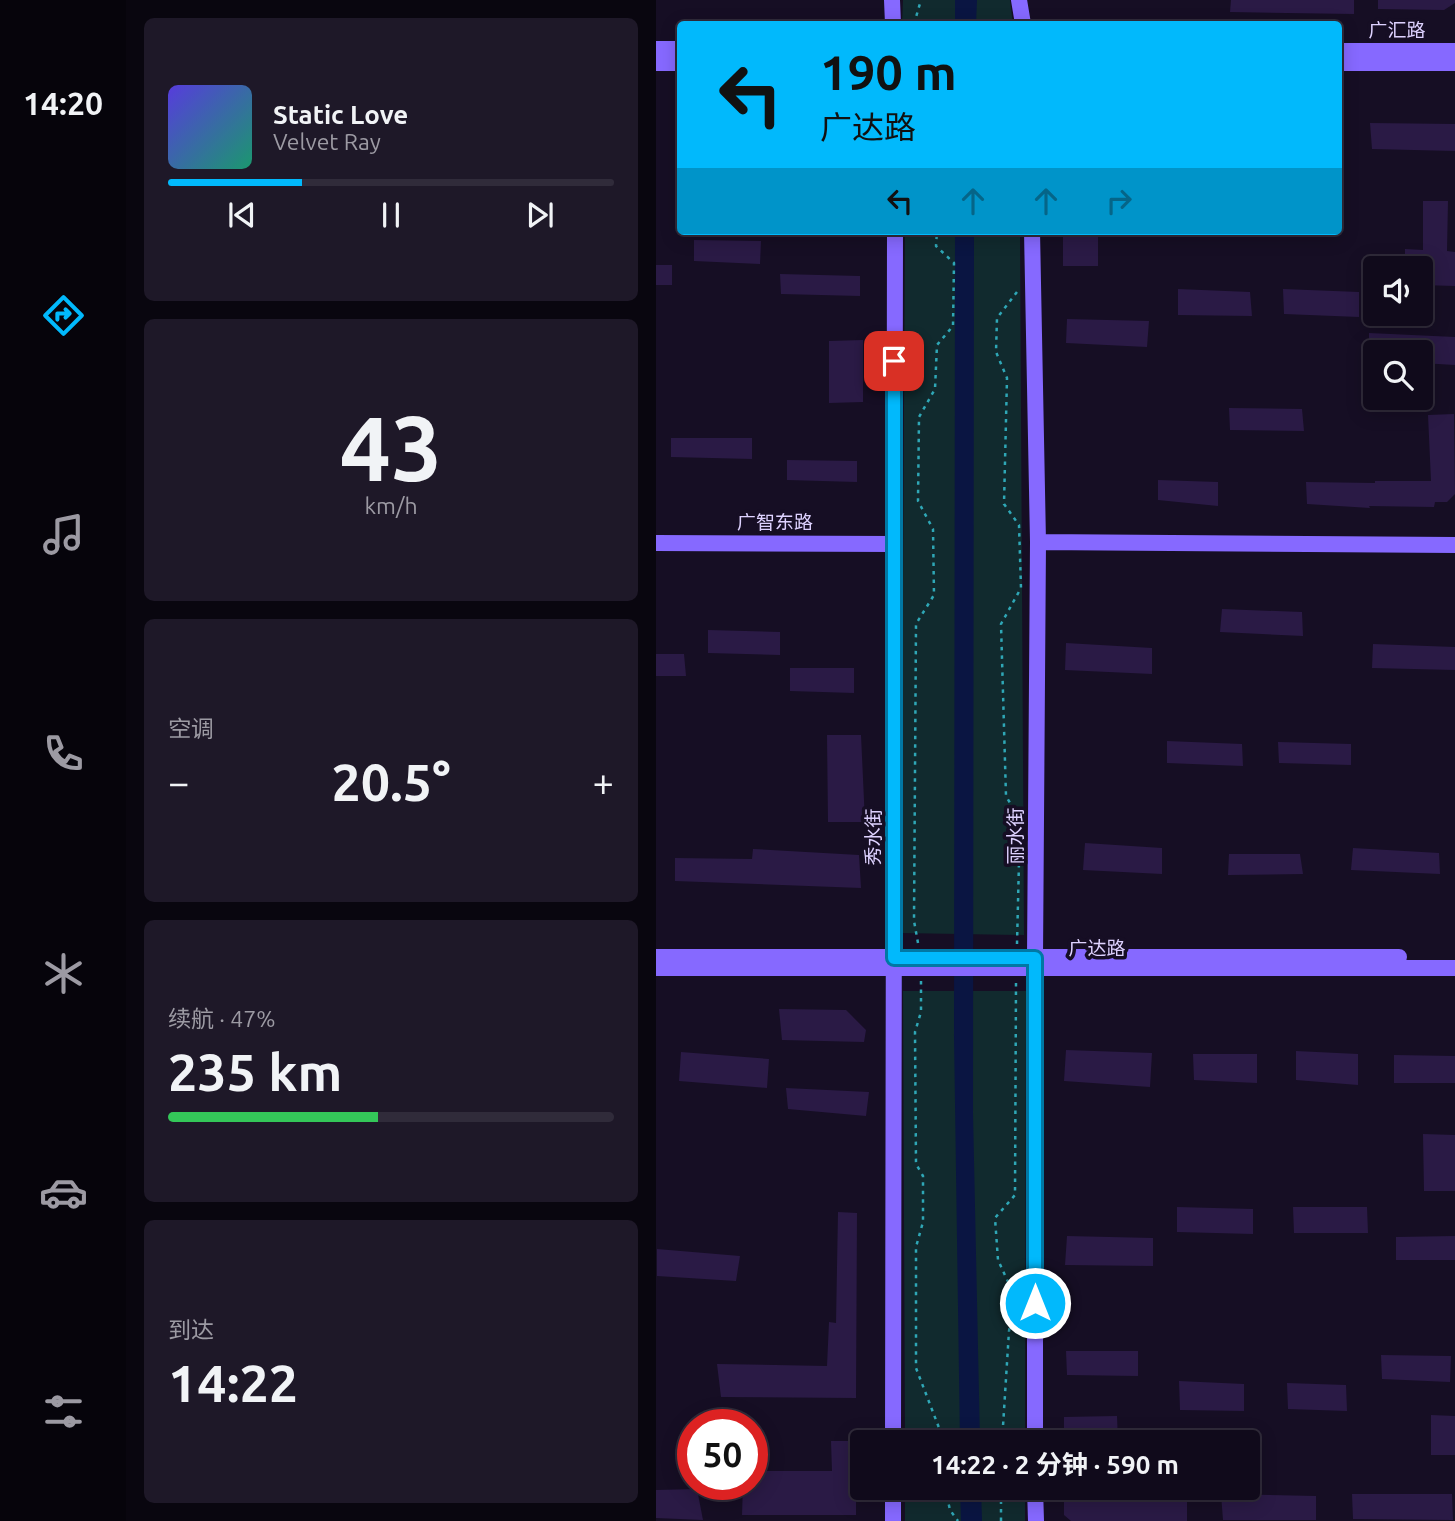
<!DOCTYPE html>
<html lang="zh">
<head>
<meta charset="utf-8">
<style>
	:root { --surface:#100a1b; --page:#1e1828; --text:#f1f3f6; --muted:#9c9aa3; --line:#302b3a; --accent:#01b9fc }
	body { margin:0; font-family:Ubuntu,"Noto Sans SC",sans-serif; background:var(--page); color:var(--text); height:100vh; display:flex; flex-direction:column; font-size:26px; white-space:nowrap }
	* { box-sizing:border-box; margin:0 }
	p { font-size:23px; color:var(--muted) }
	.icon { flex:none; width:38px; height:38px; fill:none; stroke:currentColor; stroke-width:2; stroke-linecap:round; stroke-linejoin:round }
	.map { position:relative; flex:1; overflow:hidden }
	.details { display:flex; flex-direction:column; gap:18px; padding:18px; background:#09060f; width:530px }
	.details>* { flex:none }
	.banner { position:absolute; left:21px; top:21px; width:665px; height:214px; border-radius:7px; box-shadow:0 4px 18px #0003,0 0 0 2px var(--line); background:#01b9fc; color:#111; overflow:hidden }
	.buttons { position:absolute; left:707px; top:256px; display:grid; gap:14px }
	.buttons a { display:grid; place-items:center; width:70px; height:70px; border-radius:7px; background:var(--surface); box-shadow:0 4px 18px #0003,0 0 0 2px var(--line); font-size:35px }
	.speed { position:absolute; left:21px; top:1409px; display:flex; gap:14px; font-size:35px; font-weight:700; text-align:center }
	.speed>* { display:grid; place-content:center; width:91px; height:91px; border-radius:50%; background:var(--surface); box-shadow:0 4px 18px #0003,0 0 0 2px var(--line); line-height:1 }
	.speed .limit { border:10px solid #d22; background:#fff; color:#111 }
	.pin { position:absolute; display:grid; place-items:center; width:60px; height:60px; color:#fff; margin:-30px; border-radius:14px; box-shadow:0 4px 10px #0006 }
	.me { position:absolute; width:77px; margin:-38px; rotate:0deg; stroke-linejoin:round; filter:drop-shadow(0 0 5px #0008) }
	.turn { display:flex; align-items:center; gap:24px; height:147px; padding:0 28px; font-size:32px }
	.turn .icon { width:91px; height:91px; stroke-width:2.5 }
	.turn b { display:block; font-size:49px; line-height:60px }
	.lanes { display:flex; align-items:center; height:66px; padding:0 28px; background:#0003; justify-content:center; gap:35px; direction:ltr }
	.lanes .off { opacity:.35 }
	.big { font-size:52px; font-weight:700; line-height:1.1 }
	.details .widget { flex:1; display:flex; flex-direction:column; justify-content:center; gap:10px; min-width:0; padding:0 24px; border-radius:10px; background:var(--page) }
	.details .dial { align-items:center; gap:0 }
	.dial b { font-size:91px; line-height:1 }
	.song { display:flex; align-items:center; gap:21px }
	.cover { width:84px; height:84px; border-radius:10px; background:linear-gradient(135deg,hsl(250 70% 55%),hsl(160 70% 35%)) }
	.played { height:7px; border-radius:4px; background:linear-gradient(90deg,var(--accent) 30%,var(--line) 30%) }
	.keys { display:flex; justify-content:space-around; direction:ltr }
	.heat { display:flex; justify-content:space-between; align-items:center; font-size:38px; direction:ltr }
	.charge { height:10px; border-radius:5px; background:linear-gradient(90deg,#34c759 47%,var(--line) 0) }
	.trip { position:absolute; left:194px; top:1430px; width:410px; height:70px; border-radius:7px; background:var(--surface); box-shadow:0 4px 18px #0003,0 0 0 2px var(--line); font-weight:700; line-height:70px; text-align:center }
	main { display:flex; flex:1; min-height:0 }
	.tab-bar { display:flex; flex-direction:column; width:126px; justify-content:space-around; align-items:center; background:#06040b; color:var(--muted) }
	.tab-bar .icon { width:49px; height:49px }
	.tab-bar .on { color:var(--accent) }
	.tab-bar b { font-size:32px; color:var(--text) }
	.map>svg:first-child { display:block }
</style>
</head>
<body>
<main>
<nav class="tab-bar">
<b>14:20</b>
<svg class="icon on" aria-label="directions" viewBox="0 0 24 24"><path d="M12 3l9 9-9 9-9-9zM9 14v-3h6M13 9l2 2-2 2"/></svg>
<svg class="icon" aria-label="music" viewBox="0 0 24 24"><path d="M9 18V5l10-2v13"/><circle cx="6" cy="18" r="3"/><circle cx="16" cy="16" r="3"/></svg>
<svg class="icon" aria-label="phone" viewBox="0 0 24 24"><path d="M5 4h4l2 5-3 2q2 4 5 5l2-3 5 2v4C11 20 4 13 5 4z"/></svg>
<svg class="icon" aria-label="climate" viewBox="0 0 24 24"><path d="M12 3v18M4 7l16 10M4 17L20 7"/></svg>
<svg class="icon" aria-label="car" viewBox="0 0 24 24"><path d="M5 17H2v-5l4-1 3-4h7l3 4 3 1v5h-3M9 17h6M6 11h13"/><circle cx="7" cy="17" r="2"/><circle cx="17" cy="17" r="2"/></svg>
<svg class="icon" aria-label="filters" viewBox="0 0 24 24"><path d="M4 7h16M4 17h16"/><circle cx="9" cy="7" r="2"/><circle cx="15" cy="17" r="2"/></svg>
</nav>
<section class="details">
<div class="widget">
<div class="song"><i class="cover"></i><div><b>Static Love</b><p>Velvet Ray</p></div></div>
<div class="played"></div>
<div class="keys"><svg class="icon" aria-label="previous" viewBox="0 0 24 24"><path d="M18 5L8 12l10 7zM5 5v14"/></svg><svg class="icon" aria-label="pause" viewBox="0 0 24 24"><path d="M8 5v14M16 5v14"/></svg><svg class="icon" aria-label="next" viewBox="0 0 24 24"><path d="M6 5l10 7-10 7zM19 5v14"/></svg></div>
</div>
<div class="widget dial"><b>43</b><p>km/h</p></div>
<div class="widget"><p>空调</p>
<div class="heat"><a>−</a><b class="big">20.5°</b><a>+</a></div>
</div>
<div class="widget"><p>续航 · 47%</p><b class="big">235 km</b><div class="charge"></div></div>
<div class="widget"><p>到达</p><b class="big">14:22</b></div>
</section>
<div class="map">
<svg width="799" height="1521" viewBox="0 0 799 1521">
	<rect width="100%" height="100%" fill="#160e24"/>
	<path fill="#112a2e" d="M247,0H354L357,24H246Z
		M249,231H364L368,935L245,933Z
		M247,991H370L369,1442H249Z
		M249,1488H369V1521H249Z"/>
	<path fill="#0a1542" d="M299,0H321L320,24H299Z
		M299,231H318L317,1113L324,1442H304L298,1036Z
		M304,1488H325L326,1521H305Z"/>
	<path fill="#2a1a45" d="M575,0H698V14L574,12Z
		M722,0H799V3L788,10L722,9Z
		M714,123L799,124V151L716,149Z
		M767,201H792L791,251L799,252V286L765,285V268H749V249L767,250Z
		M407,231H442V266H407Z
		M38,240L105,241L104,264L38,261Z
		M0,265H16V285H0Z
		M124,274L204,276V296L125,294Z
		M522,289L594,292L596,316L522,315Z
		M627,289L703,292V317L628,314Z
		M411,319L493,321L491,347L410,343Z
		M713,333L799,337V365L765,363V352H713Z
		M207,340V402L173,403V341Z
		M573,408L646,409L648,431L574,430Z
		M798,414L799,494L791,502H779L778,507L713,506L714,508L651,504L650,482L719,483V481H775L772,415Z
		M15,438H96V459L15,457Z
		M131,460L201,461V482L131,480Z
		M502,480L562,482V506L502,500Z
		M566,609L646,612L647,636L564,632Z
		M52,630L124,632V655L52,653Z
		M410,643L496,648V674L409,670Z
		M717,644L799,647V670L716,668Z
		M0,654H28L30,676H0Z
		M134,668H198V693L134,691Z
		M171,735H205L209,822H172Z
		M511,741L586,744L587,766L511,763Z
		M622,742L695,744V765L623,763Z
		M429,843L506,848V874L427,870Z
		M697,848L783,853L784,874L695,870Z
		M97,849L203,855L205,888L19,881V858L96,859Z
		M573,854H644L647,874L572,875Z
		M123,1009L190,1010L210,1030L208,1042L126,1040Z
		M410,1050L496,1053L494,1087L408,1081Z
		M640,1051L702,1054V1085L640,1080Z
		M25,1052L113,1059L111,1088L23,1081Z
		M537,1054H601V1083L538,1080Z
		M738,1055L799,1056V1083H738Z
		M130,1088L213,1092L210,1116L132,1109Z
		M767,1134L799,1135V1191H768Z
		M521,1207L597,1209V1234L521,1232Z
		M637,1207H711L712,1233H638Z
		M182,1212L201,1213L200,1398L65,1397L61,1364L171,1366L173,1322L180,1323Z
		M411,1236L497,1238V1266L409,1265Z
		M799,1236V1260H740V1237Z
		M1,1249L84,1256L80,1281L1,1276Z
		M410,1351H482V1376L411,1375Z
		M725,1355L795,1356L794,1382L726,1379Z
		M523,1381L588,1384V1411L524,1410Z
		M631,1383L690,1385L691,1411L632,1409Z
		M775,1415L799,1416V1455H775Z
		M461,1416L462,1441L439,1439V1442H408V1417Z
		M175,1441H196L195,1495L200,1496V1515H86L87,1484H96V1471H176Z
		M408,1488H439V1499L531,1497V1521H415L408,1515Z
		M41,1489L47,1520L0,1518V1490Z
		M565,1494L660,1496V1520H567Z
		M696,1494H796L797,1520L697,1519Z"/>
	<g fill="none" stroke-linecap="round" stroke-linejoin="round">
		<path stroke="#2fa7b6" stroke-width="2.5" stroke-dasharray="3.5 5" stroke-linecap="butt" d="M258,24L265,0
			M262,943L258,921L260,624L278,595L277,529L262,501L263,417L279,389L281,345L297,326L298,263L280,246L281,231
			M361,944L364,820L350,796L345,624L365,588L363,525L348,504L351,378L340,352L341,318L364,288
			M265,981V1012L259,1032L260,1164L267,1176V1222L260,1247V1368L285,1433V1442
			M346,1442L353,1331L359,1297L342,1260L339,1218L359,1195L360,982
			M289,1488L294,1510L302,1521
			M345,1521V1488"/>
		<path stroke="#8669ff" stroke-width="16" d="M236,0L237,24
			M363,0L367,24
			M0,49H24
			M682,51H799
			M0,63H24
			M682,63H799
			M376,231L382,542L379,958V1442
			M382,542L799,545
			M0,543L237,544
			M0,957H743
			M0,968H799
			M237,1442L239,231
			M379,1488L380,1521
			M237,1521V1488"/>
	</g>
	<g fill="none" stroke-linecap="round" stroke-linejoin="round">
		<g stroke="#0178a4" stroke-width="18">
			<path id="route" d="M238,361V958H379V1303"/>
		</g>
		<use href="#route" stroke="#01b9fc" stroke-width="12"/>
	</g>
	<g text-anchor="middle" dominant-baseline="central" stroke-width="7" stroke-linejoin="round" paint-order="stroke">
		<g font-size="19" fill="#ded2ff" stroke="#160e24">
			<text x="741" y="30">广汇路</text>
			<text x="119" y="522">广智东路</text>
			<text transform="translate(359 836) rotate(-90)">丽水街</text>
			<text transform="translate(217 837) rotate(-90)">秀水街</text>
			<text x="441" y="948">广达路</text>
		</g>
	</g>
</svg>
<div class="buttons">
<a><svg class="icon" aria-label="sound" viewBox="0 0 24 24"><path d="M4 9h4l5-4v14l-5-4H4zM17 9q2 3 0 6"/></svg></a>
<a><svg class="icon" aria-label="search" viewBox="0 0 24 24"><circle cx="10" cy="10" r="6"/><path d="M15 15l6 6"/></svg></a>
</div>
<div class="speed"><div class="limit">50</div></div>
<div class="pin" style="left:238px;top:361px;background:#d93025"><svg class="icon" aria-label="arrive" viewBox="0 0 24 24"><path d="M6 21V4h12l-3 4 3 4H6"/></svg></div>
<svg class="me" style="left:379px;top:1303px" viewBox="-20 -20 40 40"><circle r="17" fill="#01b9fc" stroke="#fff" stroke-width="3"/><path d="M0-11L8 9 0 5-8 9z" fill="#fff"/></svg>
<div class="trip">14:22 · 2 分钟 · 590 m</div>
<div class="banner">
<div class="turn"><svg class="icon" aria-label="left" viewBox="0 0 24 24"><path d="M17 20v-9H6M10 6l-5 5 5 5"/></svg><div><b>190 m</b>广达路</div></div>
<div class="lanes"><svg class="icon" aria-label="left" viewBox="0 0 24 24"><path d="M17 20v-9H6M10 6l-5 5 5 5"/></svg><svg class="icon off" aria-label="ahead" viewBox="0 0 24 24"><path d="M12 20V5M6 11l6-6 6 6"/></svg><svg class="icon off" aria-label="ahead" viewBox="0 0 24 24"><path d="M12 20V5M6 11l6-6 6 6"/></svg><svg class="icon off" aria-label="right" viewBox="0 0 24 24"><path d="M7 20v-9h11M14 6l5 5-5 5"/></svg></div>
</div>
</div>
</main>
</body>
</html>
